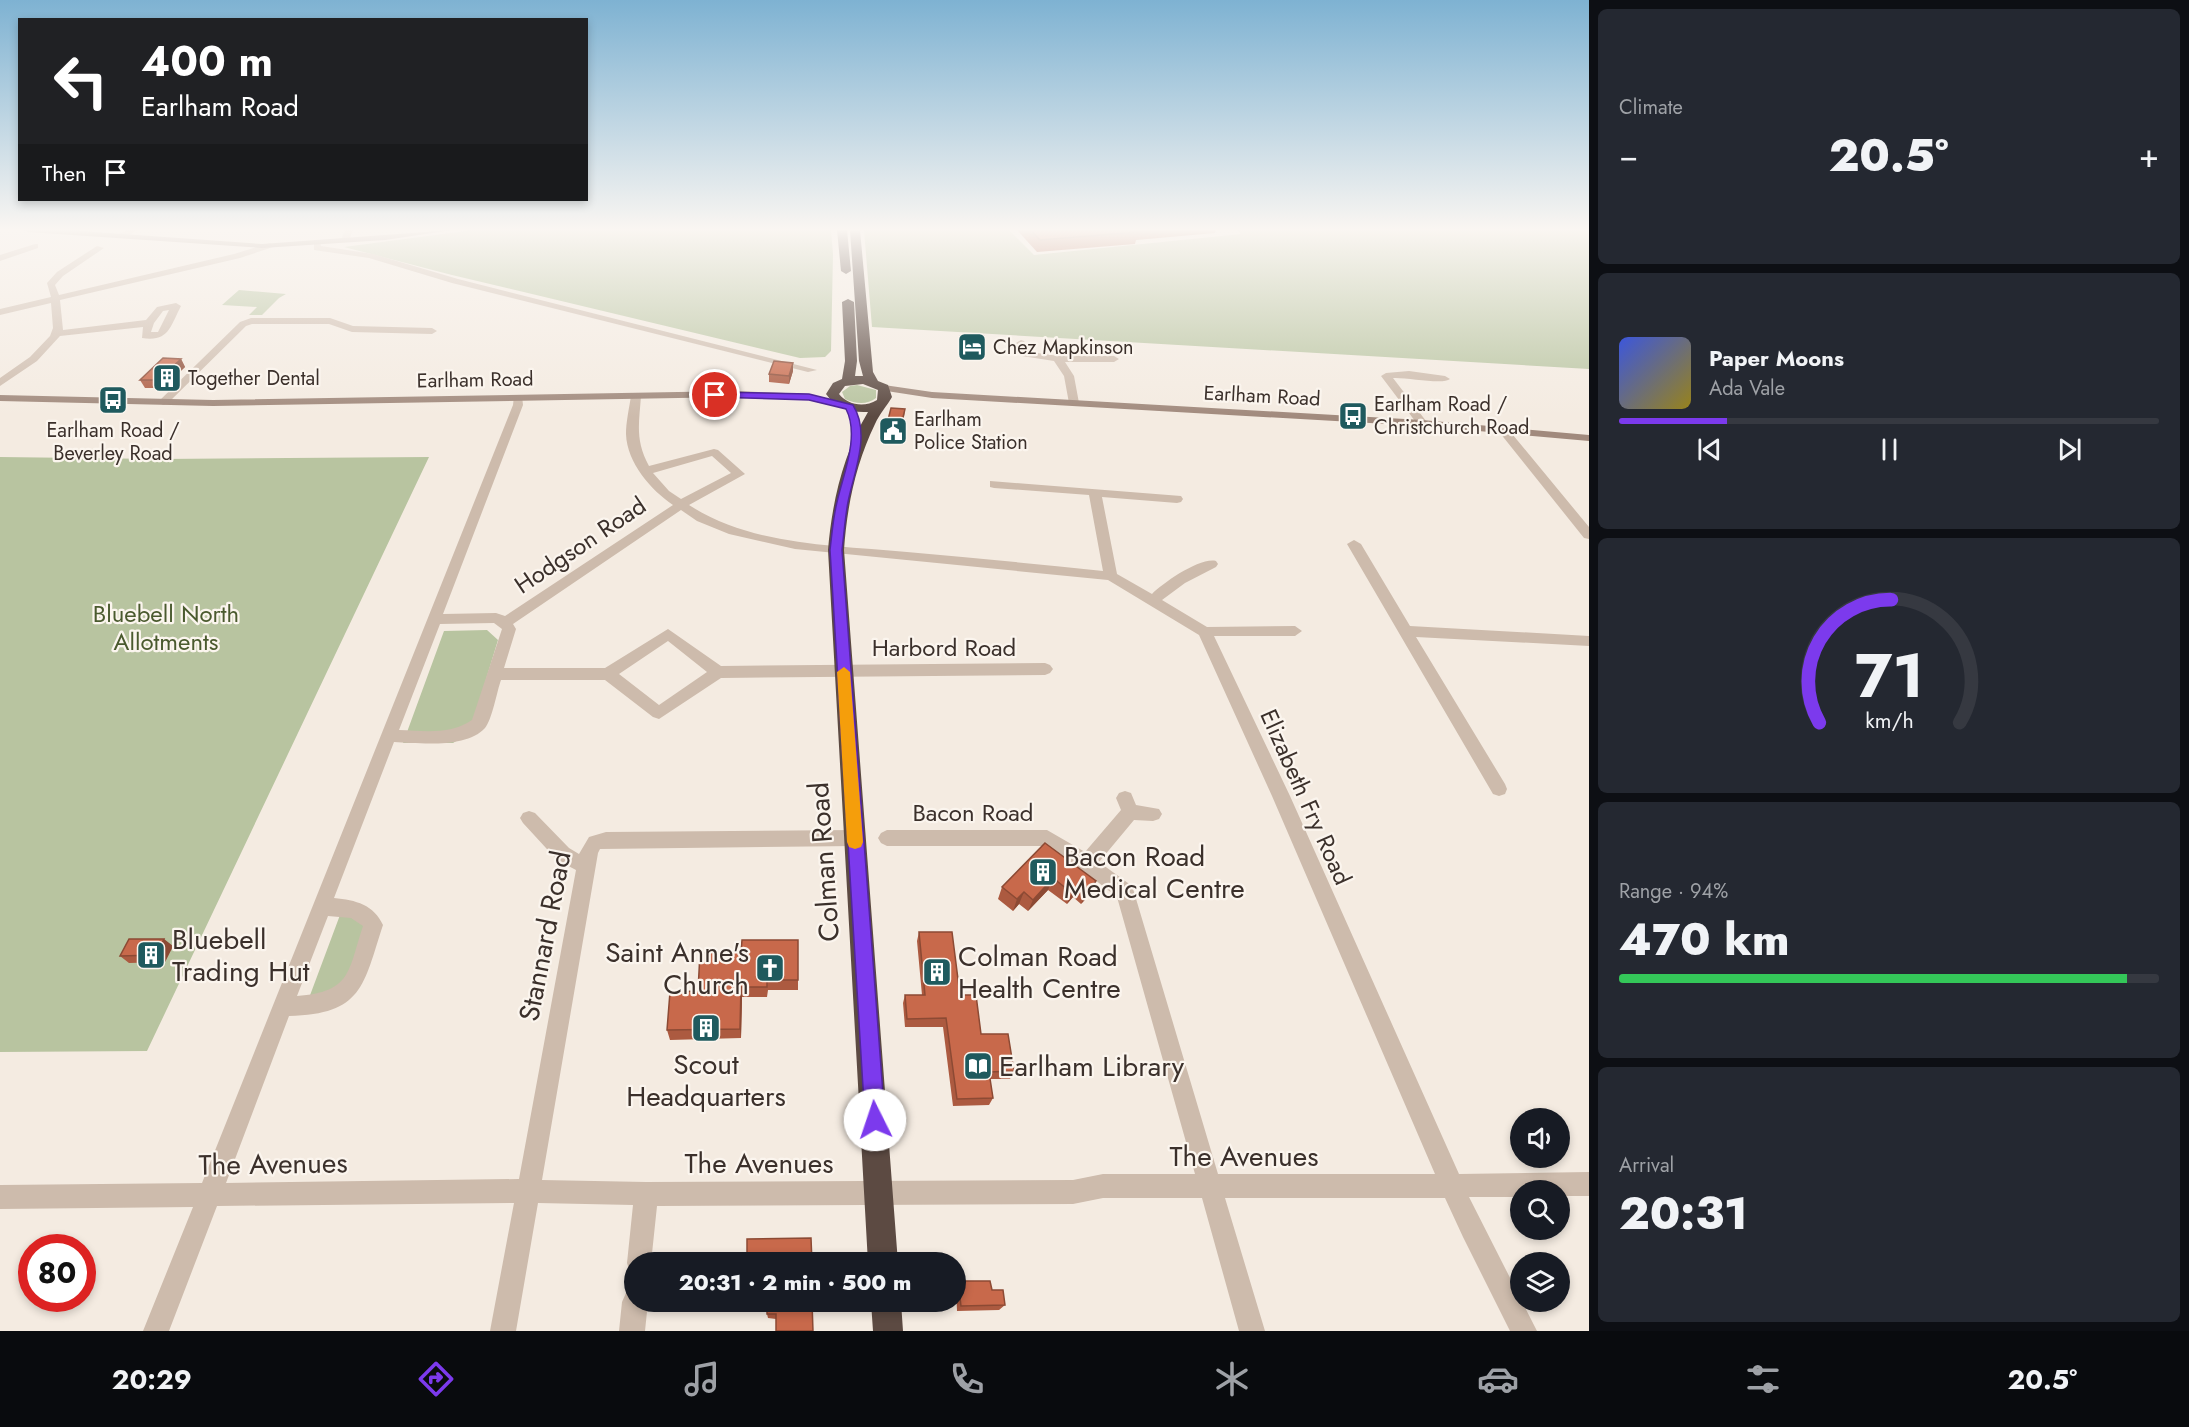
<!DOCTYPE html>
<html lang="en">
<head>
<meta charset="utf-8">
<style>
	:root { --surface:#171b24; --page:#242831; --text:#f1f3f6; --muted:#9ea1a6; --line:#363941; --accent:#7c3aed }
	body { margin:0; font-family:Jost,sans-serif; background:var(--page); color:var(--text); height:100vh; display:flex; flex-direction:column; font-size:22px; white-space:nowrap }
	* { box-sizing:border-box; margin:0 }
	p { font-size:20px; color:var(--muted) }
	.icon { flex:none; width:33px; height:33px; fill:none; stroke:currentColor; stroke-width:2; stroke-linecap:round; stroke-linejoin:round }
	.map { position:relative; flex:1; overflow:hidden }
	.details { display:flex; flex-direction:column; gap:9px; padding:9px; background:#0d0f14; width:600px }
	.details>* { flex:none }
	.banner { position:absolute; left:18px; top:18px; width:570px; height:183px; border-radius:0px; box-shadow:0 3px 9px #0003; background:#202124; color:#fff; overflow:hidden }
	.fabs { position:absolute; left:1510px; top:1108px; display:grid; gap:12px }
	.fabs a { display:grid; place-items:center; width:60px; height:60px; border-radius:50%; background:var(--surface); box-shadow:0 3px 9px #0003; font-size:30px }
	.speed { position:absolute; left:18px; top:1234px; display:flex; gap:12px; font-size:30px; font-weight:700; text-align:center }
	.speed>* { display:grid; place-content:center; width:78px; height:78px; border-radius:50%; background:var(--surface); box-shadow:0 3px 9px #0003; line-height:1 }
	.speed .limit { border:9px solid #d22; background:#fff; color:#111 }
	.pin { position:absolute; display:grid; place-items:center; width:51px; height:51px; color:#fff; margin:-26px; border:3px solid #fff; border-radius:50%; box-shadow:0 2px 6px #0007 }
	.me { position:absolute; width:66px; margin:-33px; rotate:356deg; stroke-linejoin:round; filter:drop-shadow(0 0 4px #0008) }
	.turn { display:flex; align-items:center; gap:21px; height:126px; padding:0 24px; font-size:27px }
	.turn .icon { width:78px; height:78px; stroke-width:2.5 }
	.turn b { display:block; font-size:42px; line-height:51px }
	.then { display:flex; align-items:center; height:57px; padding:0 24px; background:#0003; gap:12px; font-size:22px }
	.big { font-size:45px; font-weight:800; line-height:1.1 }
	.details .widget { flex:1; display:flex; flex-direction:column; justify-content:center; gap:9px; min-width:0; padding:0 21px; border-radius:9px; background:var(--page) }
	.details .dial { align-items:center; gap:0 }
	.dial svg { height:156px; overflow:visible; fill:none; stroke:var(--line); stroke-width:7; stroke-linecap:round; text-anchor:middle }
	.dial text { fill:var(--text); stroke:none }
	.song { display:flex; align-items:center; gap:18px }
	.cover { width:72px; height:72px; border-radius:9px; background:linear-gradient(135deg,hsl(230 70% 55%),hsl(50 70% 35%)) }
	.played { height:6px; border-radius:3px; background:linear-gradient(90deg,var(--accent) 20%,var(--line) 20%) }
	.keys { display:flex; justify-content:space-around; direction:ltr }
	.heat { display:flex; justify-content:space-between; align-items:center; font-size:33px; direction:ltr }
	.charge { height:9px; border-radius:4px; background:linear-gradient(90deg,#34c759 94%,var(--line) 0) }
	.trip { position:absolute; left:624px; top:1252px; width:342px; height:60px; border-radius:30px; background:var(--surface); box-shadow:0 3px 9px #0003; font-weight:800; line-height:60px; text-align:center }
	.dock { display:flex; height:96px; justify-content:space-around; align-items:center; background:#090b0e; color:var(--muted) }
	.dock .icon { width:42px; height:42px }
	.dock .current { color:var(--accent) }
	.dock b { font-size:27px; color:var(--text) }
	main { display:flex; flex:1; min-height:0 }
	.map>svg:first-child { display:block }
</style>
</head>
<body>
<main>
<div class="map">
<svg width="1589" height="1331" viewBox="0 0 1589 1331">
	<rect width="100%" height="100%" fill="#f4ebe1"/>
	<path fill="#b8c4a0" d="M473,230H831L833,254L831,351L825,357L800,358L452,275L344,247Z
		M864,230H1009L1034,255L1241,234L1237,230H1589V369L872,327Z
		M239,290L286,294L279,298L262,315H249L257,307L222,305Z
		M857,385L876,390V398C867,405 856,404 845,399L842,392L850,386Z
		M0,457L160,459L429,457L147,1051L0,1052Z
		M487,630L498,640L470,732L453,743H403L444,631Z
		M340,915L362,919L366,925L346,981L338,991L309,998Z"/>
	<g fill="none" stroke-linecap="round" stroke-linejoin="round">
		<path fill="#cdbbac" fill-rule="evenodd" d="M127,230H137L125,238H119V234Z
			M345,230H353L349,240L345,242L341,240Z
			M314,240H320L321,246L373,254L458,279L817,370L808,372L452,283L369,258L314,250Z
			M270,243L274,245L273,247L240,258L60,300L63,330L146,320L157,307L176,303L181,306C170,327 169,342 142,338L143,327L60,336L37,361L0,386V378L30,357L50,336L53,328L51,303L0,315V309L51,297L47,283L57,272L97,246L104,248L63,276L55,285L59,295L234,254ZM169,310L158,332H151L154,323L163,311Z
			M35,244H38V248L0,261V255Z
			M330,318L353,326L432,328L437,331L432,334L352,332L329,324H252L246,326L167,404L163,405L158,402L240,322L251,318Z
			M1021,340L1024,341L1030,352L1059,356H1114L1119,359L1114,362H1065L1074,376L1079,403L1074,406L1069,403L1064,376L1054,361L1022,356L1016,343Z
			M1409,371L1445,376L1450,379C1443,385 1406,377 1393,378L1426,421V425H1418L1381,376L1386,373Z
			M636,393L641,396C639,424 635,440 649,466L714,449L718,450L745,474L689,505C752,546 835,545 907,552C972,558 1038,564 1103,571L1089,495L994,488L990,487V481L1181,496L1183,499L1181,502L1177,503L1102,497L1117,574L1152,594C1163,583 1200,557 1216,561L1218,564L1216,567L1185,583L1162,600L1207,627L1295,626L1302,631L1295,636H1214L1290,796L1459,1174L1589,1172V1196H1560V1191H1521V1197H1469L1537,1331H1510L1463,1237L1445,1198H1225L1265,1331H1239L1202,1198H1103L1073,1204L657,1206L651,1263H634V1273L630,1272L627,1263L633,1205L538,1203L516,1331H490L514,1203L217,1206L169,1331H143L193,1207L0,1209V1185L202,1183L513,405L514,396H522L523,405L443,614L496,613L505,616L673,505C651,490 627,463 626,434C626,422 629,409 631,396ZM712,456L731,473L681,499L669,491L653,473ZM681,510L697,521L729,534L795,549L1108,580L1199,635L1272,796L1435,1174H1218L1134,892L1132,886L1099,862L1134,820L1153,821L1159,819L1162,814L1159,809L1136,805L1131,793L1125,791L1119,793L1116,798L1121,810L1085,852L1047,830H887L881,833L878,838L881,843L887,846H1044L1081,869L1117,897L1195,1174H1103L1073,1180L646,1182L542,1180L598,853L600,849L855,846L861,843L864,838L861,833L855,830L606,832L589,837L579,854L569,848L535,813L529,811L523,813L520,818L523,823L557,860L576,870L519,1179L226,1183L289,1016C363,1014 363,986 383,925C374,905 356,900 334,898L394,742C419,743 466,749 485,728C492,720 497,691 501,680H605L653,717L659,719L721,678L1045,675L1050,673L1053,669L1050,665L1045,663L721,666L668,629L605,668H504L516,629L513,624ZM494,623L502,629L472,720C451,735 424,731 399,730L440,624ZM668,641L707,672L659,705L619,674ZM328,916L351,918L363,926C348,971 352,992 297,996Z
			M1504,428L1508,429L1589,527V539L1584,538L1500,433L1498,431Z
			M1354,540L1361,544L1410,626L1589,636V646L1416,637L1505,784L1507,789L1505,794L1499,796L1493,794L1347,544Z
			M634,1290V1302H648L645,1331H619L622,1302L626,1293Z"/>
		<path fill="#a18a7d" fill-rule="evenodd" d="M24,230H67L262,244L452,230L385,240L262,248L28,232Z
			M884,385L932,392L1422,420L1589,435V441L1422,426L932,398L880,390L879,388Z
			M735,391L809,394L847,405L842,408L809,400L735,397L213,406L0,401V395L213,400Z"/>
		<path fill="#5c4a42" fill-rule="evenodd" d="M837,230H847L851,271L846,274L841,271Z
			M850,230H860L873,372L878,381L888,385L892,397C887,406 880,413 875,424C856,463 847,506 844,550L898,1263H868L828,550C832,502 843,454 868,412C850,413 836,408 826,394L833,383L842,379L845,361L842,302L848,299L854,302L857,361L855,376H863L859,361ZM863,384L878,390L877,400C864,408 848,405 839,394L845,386Z
			M871,1302H901L903,1331H873Z"/>
	</g>
	<path fill="#ac5a40" d="M1017,230H1216L1215,233L1136,240L1135,244L1037,252Z
		M181,359L185,367L163,388H145L140,380Z
		M793,363V371L789,384L769,382V374Z
		M904,417L899,438L885,436L886,428Z
		M1045,843L1096,881L1091,893L1081,904L1073,897L1067,904L1048,890L1028,911L1019,904L1013,911L998,899L1002,887Z
		M919,932L960,995L981,1034L1014,1071L1010,1079H990L993,1098L989,1105L953,1106L943,1027H905L903,1003L905,995H922L917,941Z
		M798,940V990H768L767,997H742L741,1038L670,1040L667,1030L741,952Z
		M173,946L165,962L129,963L120,956Z
		M958,1281L992,1290L1005,1305L999,1310L957,1311L956,1285Z
		M812,1302L776,1319L768,1318L767,1314Z"/>
	<path fill="#8c4a34" d="M181,359L185,367L163,388L158,380Z
		M793,363V371L789,384V376Z
		M905,409L904,417L899,438L900,430Z
		M1053,878L1048,890L1028,911L1033,900Z
		M1096,881L1091,893L1081,904L1087,892Z
		M1078,886L1073,897L1067,904L1072,893Z
		M1024,892L1019,904L1013,911L1017,899Z
		M164,939L173,946L165,962L156,955Z
		M741,987L742,997L741,1038L740,1029Z"/>
	<path fill="#c8694b" stroke="#8c4a34" stroke-width="1.5" d="M1031,230H1136L1138,232L1040,240Z
		M163,358L181,359L158,380H140Z
		M774,361L793,363L789,376L769,374Z
		M891,408L905,409L900,430L886,428Z
		M1045,843L1096,881L1087,892L1078,886L1072,893L1053,878L1033,900L1024,892L1017,899L1002,887Z
		M919,932H952L960,995H976L981,1034H1008L1014,1071L989,1072L993,1098L957,1099L946,1018L907,1019L905,995H925Z
		M129,939H164L156,955L120,956Z
		M742,940H798V980H767V987H741L740,1029L667,1030L670,992L698,991L700,953L741,952Z
		M811,1238L812,1263H747V1239Z
		M958,1281H990L992,1290H1003L1005,1305L961,1306Z
		M767,1302H812L813,1331H776V1314H767Z"/>
	<linearGradient id="sky" x2="0" y2="1"><stop stop-color="#7eb2d2"/><stop offset="0.55" stop-color="#faf6f2"/><stop offset="1" stop-color="#faf6f2" stop-opacity="0"/></linearGradient>
	<rect width="1589" height="417" fill="url(#sky)"/>
	<path fill="#7c3aed" stroke="#51269a" stroke-width="1.5" d="M715,392L809,394L853,405C871,434 854,472 848,502C845,518 844,534 842,550L885,1120L882,1127L875,1130L868,1127L865,1120L830,550C832,534 833,518 837,502C843,475 860,436 846,409L809,400L712,397V393Z"/>
	<path fill="#f59e0b" d="M844,667L850,672L863,842L861,847L855,849L849,847L847,842L837,672Z"/>
	<defs>
		<g id="hotel-square" transform="scale(1.5)"><rect x="-9" y="-9" width="18" height="18" rx="4" fill="#1f5a5e" stroke="#fbf5ee"/><path d="M-6-4.5h1.5V1H6V5H4.5V3h-9V5H-6ZM-4 0a1.8 1.8 0 1 1 3.6 0ZM.5 0V-2.5h3Q6-2.5 6 0Z" fill="#fff"/></g>
		<g id="building-square" transform="scale(1.5)"><rect x="-9" y="-9" width="18" height="18" rx="4" fill="#1f5a5e" stroke="#fbf5ee"/><path d="M-4-6H4V6H1V3H-1V6H-4ZM-2.5-4.3h1.7v1.8h-1.7ZM.8-4.3h1.7v1.8H.8ZM-2.5-1h1.7V.8h-1.7ZM.8-1h1.7V.8H.8Z" fill="#fff"/></g>
		<g id="bus-square" transform="scale(1.5)"><rect x="-9" y="-9" width="18" height="18" rx="4" fill="#1f5a5e" stroke="#fbf5ee"/><path d="M-5-6H5V4H4V6H2V4H-2V6H-4V4H-5ZM-3.5-4V0h7V-4ZM-3.5 1.2v1.5H-2V1.2ZM2 1.2v1.5H3.5V1.2Z" fill="#fff"/></g>
		<g id="civic-square" transform="scale(1.5)"><rect x="-9" y="-9" width="18" height="18" rx="4" fill="#1f5a5e" stroke="#fbf5ee"/><path d="M-.6-6.5H3V-4.5H.6V-3L4-1V1h2V6H-6V1h2V-1L-.6-3ZM-1.2 2.5V6h2.4V2.5Z" fill="#fff"/></g>
		<g id="church-square" transform="scale(1.5)"><rect x="-9" y="-9" width="18" height="18" rx="4" fill="#1f5a5e" stroke="#fbf5ee"/><path d="M-1.2-6h2.4v3.5h3.3v2.4h-3.3V6h-2.4V-.1h-3.3v-2.4h3.3Z" fill="#fff"/></g>
		<g id="library-square" transform="scale(1.5)"><rect x="-9" y="-9" width="18" height="18" rx="4" fill="#1f5a5e" stroke="#fbf5ee"/><path d="M-6-4Q-3-5.5-.7-3.5V5Q-3 3-6 4ZM6-4Q3-5.5 .7-3.5V5Q3 3 6 4Z" fill="#fff"/></g>
	</defs>
	<g fill-rule="evenodd">
		<use href="#hotel-square" x="972" y="347"/>
		<use href="#building-square" x="167" y="378"/>
		<use href="#bus-square" x="113" y="400"/>
		<use href="#bus-square" x="1353" y="416"/>
		<use href="#civic-square" x="893" y="431"/>
		<use href="#building-square" x="1043" y="872"/>
		<use href="#building-square" x="151" y="955"/>
		<use href="#church-square" x="770" y="968"/>
		<use href="#building-square" x="937" y="972"/>
		<use href="#building-square" x="706" y="1028"/>
		<use href="#library-square" x="978" y="1066"/>
	</g>
	<g text-anchor="middle" dominant-baseline="central" stroke-width="4.5" stroke-linejoin="round" paint-order="stroke">
		<g font-size="20" fill="#3b302b" stroke="#fbf5ee" text-anchor="start">
			<text x="993" y="347">Chez Mapkinson</text>
			<text x="188" y="378">Together Dental</text>
			<text x="1374" y="404">Earlham Road /<tspan x="1374" dy="23">Christchurch Road</tspan></text>
			<text x="914" y="419">Earlham<tspan x="914" dy="23">Police Station</tspan></text>
			<text x="113" y="430" text-anchor="middle">Earlham Road /<tspan x="113" dy="23">Beverley Road</tspan></text>
		</g>
		<g font-size="20" fill="#3b302b" stroke="#fbf5ee">
			<text transform="translate(475 380) rotate(-1)">Earlham Road</text>
			<text transform="translate(1262 396) rotate(3)">Earlham Road</text>
		</g>
		<g font-size="24" fill="#3b302b" stroke="#fbf5ee">
			<text transform="translate(580 545) rotate(-34)">Hodgson Road</text>
			<text x="944" y="647">Harbord Road</text>
			<text transform="translate(1306 797) rotate(66)">Elizabeth Fry Road</text>
			<text x="973" y="812">Bacon Road</text>
		</g>
		<g font-size="24" fill="#4a5a2e" stroke="#fbf5ee">
			<text x="166" y="613">Bluebell North<tspan x="166" dy="28">Allotments</tspan></text>
		</g>
		<g font-size="28" fill="#3b302b" stroke="#fbf5ee" text-anchor="start">
			<text x="1064" y="856">Bacon Road<tspan x="1064" dy="32">Medical Centre</tspan></text>
			<text x="172" y="939">Bluebell<tspan x="172" dy="32">Trading Hut</tspan></text>
			<text x="749" y="952" text-anchor="end">Saint Anne's<tspan x="749" dy="32">Church</tspan></text>
			<text x="958" y="956">Colman Road<tspan x="958" dy="32">Health Centre</tspan></text>
			<text x="706" y="1064" text-anchor="middle">Scout<tspan x="706" dy="32">Headquarters</tspan></text>
			<text x="999" y="1066">Earlham Library</text>
		</g>
		<g font-size="28" fill="#3b302b" stroke="#fbf5ee">
			<text transform="translate(824 862) rotate(-94)">Colman Road</text>
			<text transform="translate(545 936) rotate(-79)">Stannard Road</text>
			<text x="1244" y="1156">The Avenues</text>
			<text x="759" y="1163">The Avenues</text>
			<text transform="translate(273 1164) rotate(-1)">The Avenues</text>
		</g>
	</g>
</svg>
<div class="fabs">
<a><svg class="icon" aria-label="sound" viewBox="0 0 24 24"><path d="M4 9h4l5-4v14l-5-4H4zM17 9q2 3 0 6"/></svg></a>
<a><svg class="icon" aria-label="search" viewBox="0 0 24 24"><circle cx="10" cy="10" r="6"/><path d="M15 15l6 6"/></svg></a>
<a><svg class="icon" aria-label="layers" viewBox="0 0 24 24"><path d="M12 4l9 5-9 5-9-5zM3 14l9 5 9-5"/></svg></a>
</div>
<div class="speed"><div class="limit">80</div></div>
<div class="pin" style="left:715px;top:395px;background:#d93025"><svg class="icon" aria-label="arrive" viewBox="0 0 24 24"><path d="M6 21V4h12l-3 4 3 4H6"/></svg></div>
<svg class="me" style="left:875px;top:1120px" viewBox="-20 -20 40 40"><circle r="19" fill="#fff"/><path d="M0-13L10 11 0 6-10 11z" fill="#7c3aed"/></svg>
<div class="trip">20:31 · 2 min · 500 m</div>
<div class="banner">
<div class="turn"><svg class="icon" aria-label="left" viewBox="0 0 24 24"><path d="M17 20v-9H6M10 6l-5 5 5 5"/></svg><div><b>400 m</b>Earlham Road</div></div>
<div class="then">Then<svg class="icon" aria-label="arrive" viewBox="0 0 24 24"><path d="M6 21V4h12l-3 4 3 4H6"/></svg></div>
</div>
</div>
<section class="details">
<div class="widget"><p>Climate</p>
<div class="heat"><a>−</a><b class="big">20.5°</b><a>+</a></div>
</div>
<div class="widget">
<div class="song"><i class="cover"></i><div><b>Paper Moons</b><p>Ada Vale</p></div></div>
<div class="played"></div>
<div class="keys"><svg class="icon" aria-label="previous" viewBox="0 0 24 24"><path d="M18 5L8 12l10 7zM5 5v14"/></svg><svg class="icon" aria-label="pause" viewBox="0 0 24 24"><path d="M8 5v14M16 5v14"/></svg><svg class="icon" aria-label="next" viewBox="0 0 24 24"><path d="M6 5l10 7-10 7zM19 5v14"/></svg></div>
</div>
<div class="widget dial"><svg viewBox="0 0 100 80">
<path d="M14 69A42 42 0 1 1 86 69"/>
<path d="M14 69A42 42 0 0 1 51 6" stroke="#7c3aed"/>
<text x="50" y="56" font-size="32" font-weight="700">71</text>
<text x="50" y="72" font-size="11">km/h</text>
</svg></div>
<div class="widget"><p>Range · 94%</p><b class="big">470 km</b><div class="charge"></div></div>
<div class="widget"><p>Arrival</p><b class="big">20:31</b></div>
</section>
</main>
<nav class="dock">
<b>20:29</b>
<svg class="icon current" aria-label="directions" viewBox="0 0 24 24"><path d="M12 3l9 9-9 9-9-9zM9 14v-3h6M13 9l2 2-2 2"/></svg>
<svg class="icon" aria-label="music" viewBox="0 0 24 24"><path d="M9 18V5l10-2v13"/><circle cx="6" cy="18" r="3"/><circle cx="16" cy="16" r="3"/></svg>
<svg class="icon" aria-label="phone" viewBox="0 0 24 24"><path d="M5 4h4l2 5-3 2q2 4 5 5l2-3 5 2v4C11 20 4 13 5 4z"/></svg>
<svg class="icon" aria-label="climate" viewBox="0 0 24 24"><path d="M12 3v18M4 7l16 10M4 17L20 7"/></svg>
<svg class="icon" aria-label="car" viewBox="0 0 24 24"><path d="M5 17H2v-5l4-1 3-4h7l3 4 3 1v5h-3M9 17h6M6 11h13"/><circle cx="7" cy="17" r="2"/><circle cx="17" cy="17" r="2"/></svg>
<svg class="icon" aria-label="filters" viewBox="0 0 24 24"><path d="M4 7h16M4 17h16"/><circle cx="9" cy="7" r="2"/><circle cx="15" cy="17" r="2"/></svg>
<b>20.5°</b>
</nav>
</body>
</html>
